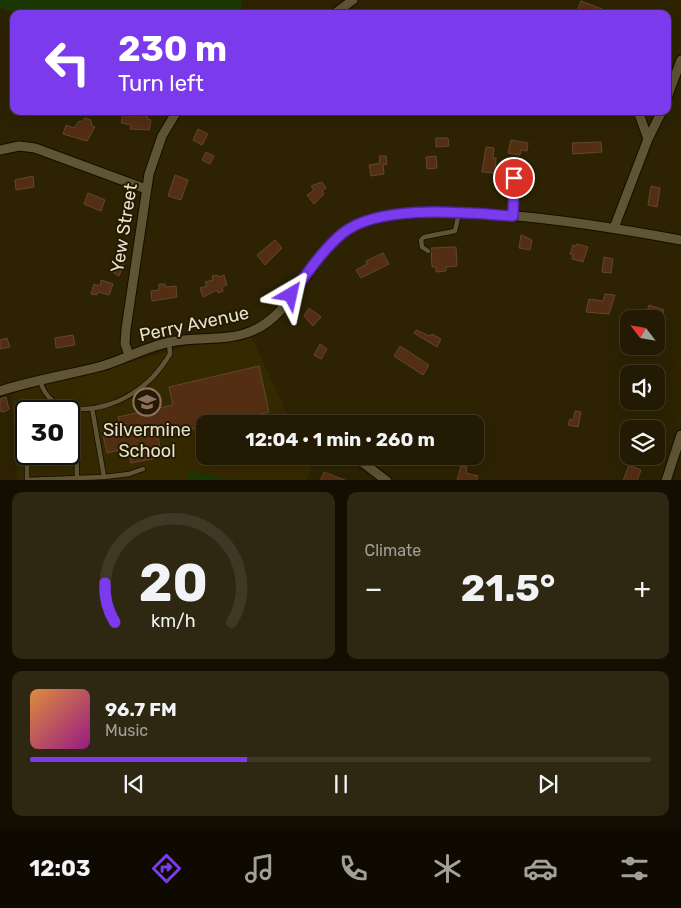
<!DOCTYPE html>
<html lang="en">
<head>
<meta charset="utf-8">
<style>
	:root { --surface:#221a02; --page:#2e2711; --text:#f1f3f6; --muted:#a2a199; --line:#3f3824; --accent:#7c3aed }
	body { margin:0; font-family:Rubik,sans-serif; background:var(--page); color:var(--text); height:100vh; display:flex; flex-direction:column; font-size:19px; white-space:nowrap }
	* { box-sizing:border-box; margin:0 }
	p { font-size:16px; color:var(--muted) }
	.icon { flex:none; width:28px; height:28px; fill:none; stroke:currentColor; stroke-width:2; stroke-linecap:round; stroke-linejoin:round }
	.map { position:relative; height:480px; overflow:hidden }
	.side { display:flex; flex-direction:column; gap:12px; padding:12px; background:#130e01; flex:1 }
	.side>* { flex:none }
	.banner { position:absolute; left:10px; top:10px; width:661px; height:105px; border-radius:10px; box-shadow:0 5px 20px #0002,0 0 0 1px var(--line); background:#7c3aed; color:#fff; overflow:hidden }
	.needle { width:32px; rotate:301deg }
	.fabs { position:absolute; left:620px; top:310px; display:grid; gap:10px }
	.fabs a { display:grid; place-items:center; width:45px; height:45px; border-radius:10px; background:var(--surface); box-shadow:0 5px 20px #0002,0 0 0 1px var(--line); font-size:25px }
	.speed { position:absolute; left:15px; top:400px; display:flex; gap:10px; font-size:25px; font-weight:700; text-align:center }
	.speed>* { display:grid; place-content:center; width:65px; height:65px; border-radius:50%; background:var(--surface); box-shadow:0 5px 20px #0002,0 0 0 1px var(--line); line-height:1 }
	.speed .limit { border:2px solid #111; border-radius:8px; background:#fff; color:#111 }
	.pin { position:absolute; display:grid; place-items:center; width:42px; height:42px; color:#fff; margin:-21px; border:2px solid #fff; border-radius:50%; box-shadow:0 1px 5px #0007 }
	.me { position:absolute; width:55px; margin:-28px; rotate:36deg; stroke-linejoin:round; filter:drop-shadow(0 0 4px #0008) }
	.turn { display:flex; align-items:center; gap:18px; height:105px; padding:0 25px; font-size:22px }
	.turn .icon { width:65px; height:65px; stroke-width:2.5 }
	.turn b { display:block; font-size:35px; line-height:42px }
	.big { font-size:38px; font-weight:700; line-height:1.1 }
	.side .tile { flex:1; display:flex; flex-direction:column; justify-content:center; gap:8px; min-width:0; padding:0 18px; border-radius:10px; background:var(--page) }
	.side .dial { align-items:center; gap:0 }
	.dial svg { height:130px; overflow:visible; fill:none; stroke:var(--line); stroke-width:7; stroke-linecap:round; text-anchor:middle }
	.dial text { fill:var(--text); stroke:none }
	.song { display:flex; align-items:center; gap:15px }
	.cover { width:60px; height:60px; border-radius:8px; background:linear-gradient(135deg,hsl(30 70% 55%),hsl(310 70% 35%)) }
	.played { height:5px; border-radius:2px; background:linear-gradient(90deg,var(--accent) 35%,var(--line) 35%) }
	.keys { display:flex; justify-content:space-around; direction:ltr }
	.heat { display:flex; justify-content:space-between; align-items:center; font-size:28px; direction:ltr }
	.side .tiles { flex:1; display:grid; gap:12px; grid-template-columns:1fr 1fr }
	.tile:last-child { grid-column:span 2 }
	.trip { position:absolute; left:196px; top:415px; width:288px; height:50px; border-radius:10px; background:var(--surface); box-shadow:0 5px 20px #0002,0 0 0 1px var(--line); font-weight:700; line-height:50px; text-align:center }
	.tab-bar { display:flex; height:80px; justify-content:space-around; align-items:center; background:#0e0a01; color:var(--muted) }
	.tab-bar .icon { width:35px; height:35px }
	.tab-bar .current { color:var(--accent) }
	.tab-bar b { font-size:22px; color:var(--text) }
	.map>svg:first-child { display:block }
</style>
</head>
<body>
<div class="map">
<svg width="681" height="481" viewBox="0 0 681 481">
	<rect width="100%" height="100%" fill="#2d2303"/>
	<path fill="#352900" fill-rule="evenodd" d="M250,334L292,424H205V456H316L307,480H17L11,392L107,369L180,348L197,344H213ZM26,411H69V454H26Z"/>
	<path fill="#1a3704" d="M0,0H242L241,14H19L0,8Z
		M189,471L230,479V480H187Z"/>
	<path fill="#532e13" stroke="#624632" d="M581,1L602,9L600,14H576Z
		M135,111L148,114L147,119L151,120L149,130L130,129L131,125L121,123L123,115L134,116Z
		M85,118L91,120L92,126L95,127L87,141L63,134L66,125L74,128L79,121L81,122Z
		M198,129L208,134L202,145L193,140Z
		M436,138H448L449,146L436,147Z
		M511,140L528,143L527,151L521,150L520,155L508,153Z
		M601,142L602,152L573,154L572,143Z
		M486,147L494,148L493,158H496L495,173L482,172Z
		M206,152L214,156L210,164L202,160Z
		M379,156H386L387,164L383,165L384,174L371,176L369,165L380,163Z
		M436,156L437,168L427,169L426,157Z
		M520,165L531,166L534,173L533,183L521,181V178L518,177Z
		M175,175L188,180L181,200L168,196Z
		M33,176L34,187L16,190L15,180Z
		M322,182L326,188L322,191L324,194L314,204L307,195L314,190L311,186Z
		M651,186L660,188L657,207L648,205Z
		M88,193L105,200L101,211L84,204Z
		M521,235L532,240L530,250L519,248Z
		M275,240L282,248L265,265L257,255Z
		M577,244L588,247L583,262L572,259L573,255L570,254L573,245L576,246Z
		M456,247L457,266L446,267V271L436,272V267H432L431,248Z
		M383,253L389,264L361,278L356,270L367,264L366,261Z
		M121,256L126,259L119,276L111,271Z
		M604,257L613,259L611,273L602,272Z
		M217,275L218,277L224,275L227,285L222,287L223,291L218,293L217,290L203,297L200,288L207,286L205,282L213,280L212,276Z
		M101,280L113,284L109,295L98,292L97,295L91,294L94,284L100,286Z
		M159,284H165V287L176,286L177,297L152,301L151,291L159,290Z
		M605,294L615,295L609,314L586,312L589,299L603,301Z
		M649,305L664,310L662,317L647,312Z
		M309,308L321,317L313,326L304,316Z
		M416,330L430,336L432,334L441,339L437,347L414,333Z
		M73,335L75,345L56,348L55,338Z
		M7,338L10,347L0,349V340Z
		M320,344L327,349L321,359L314,355Z
		M400,346L429,365L423,375L394,356Z
		M259,366L269,412L216,424H201V427L158,437L162,457L131,463L128,448L107,453L102,431L121,427L118,417L173,405L169,387Z
		M6,397L9,409L4,412L0,411V399Z
		M575,411L581,412L578,427L568,425L570,419L573,420Z
		M629,465L641,470L637,481H623Z
		M461,466L467,467L466,473L478,476L476,481H457Z
		M324,472L345,480V481H320Z"/>
	<g fill="none" stroke-linecap="round" stroke-linejoin="round">
		<g stroke="#140d00" stroke-width="6">
			<path id="service" d="M513,215L514,162
				M428,251L422,247L421,240L424,237L455,231L459,213
				M40,380C50,421 105,412 133,393C148,384 161,369 170,354L169,342
				M69,436H76L77,478
				M27,454V480L104,477L92,408
				M104,477L129,474L143,469"/>
		</g>
		<g stroke="#140d00" stroke-width="11">
			<path id="minor" d="M334,14L353,0
				M668,95L681,60
				M638,111L648,139
				M0,150L19,146L35,148L146,189
				M614,228L648,139L662,111
				M129,355L125,344L126,329L149,174L162,136L177,111
				M0,391C34,380 68,375 102,366C125,359 146,347 170,342C196,336 227,342 252,331C295,313 308,257 346,231C406,190 610,227 681,240
				M330,456H340
				M354,456L387,481
				M666,481L681,435"/>
		</g>
		<use href="#service" stroke="#5f5434" stroke-width="4.5"/>
		<use href="#minor" stroke="#5f5434" stroke-width="9"/>
	</g>
	<g fill="none" stroke-linecap="round" stroke-linejoin="round">
		<g stroke="#51269a" stroke-width="12">
			<path id="route" d="M291,295C307,274 322,250 343,233C381,203 467,213 513,216L514,178"/>
		</g>
		<use href="#route" stroke="#7c3aed" stroke-width="9"/>
	</g>
	<defs>
		<g id="school-ring" transform="scale(1.4375)"><circle r="9.5" fill="#231a00" stroke="#8d6e63" stroke-width="1.5"/><path d="M0-5L7-2L0 1L-7-2ZM-4 1L0 2.5L4 1V4Q0 6-4 4Z" fill="#8d6e63"/></g>
	</defs>
	<g fill-rule="evenodd">
		<use href="#school-ring" x="147" y="402"/>
	</g>
	<g text-anchor="middle" dominant-baseline="central" stroke-width="4" stroke-linejoin="round" paint-order="stroke">
		<g font-size="18" fill="#e7e2d0" stroke="#231a00">
			<text transform="translate(124 228) rotate(-81)">Yew Street</text>
			<text transform="translate(194 324) rotate(-12)">Perry Avenue</text>
		</g>
		<g font-size="18" fill="#e7e2d0" stroke="#231a00">
			<text x="147" y="430">Silvermine<tspan x="147" dy="21">School</tspan></text>
		</g>
	</g>
</svg>
<div class="fabs">
<a><svg class="needle" viewBox="-14 -14 28 28"><path d="M0-13l5 13h-10z" fill="#e53935"/><path d="M0 13l5-13h-10z" fill="#a2a199"/></svg></a>
<a><svg class="icon" aria-label="sound" viewBox="0 0 24 24"><path d="M4 9h4l5-4v14l-5-4H4zM17 9q2 3 0 6"/></svg></a>
<a><svg class="icon" aria-label="layers" viewBox="0 0 24 24"><path d="M12 4l9 5-9 5-9-5zM3 14l9 5 9-5"/></svg></a>
</div>
<div class="speed"><div class="limit">30</div></div>
<div class="pin" style="left:514px;top:178px;background:#d93025"><svg class="icon" aria-label="arrive" viewBox="0 0 24 24"><path d="M6 21V4h12l-3 4 3 4H6"/></svg></div>
<svg class="me" style="left:291px;top:295px" viewBox="-20 -20 40 40"><path d="M0-17L14 15 0 8-14 15z" fill="#7c3aed" stroke="#fff" stroke-width="4"/></svg>
<div class="trip">12:04 · 1 min · 260 m</div>
<div class="banner">
<div class="turn"><svg class="icon" aria-label="left" viewBox="0 0 24 24"><path d="M17 20v-9H6M10 6l-5 5 5 5"/></svg><div><b>230 m</b>Turn left</div></div>
</div>
</div>
<section class="side">
<div class="tiles">
<div class="tile dial"><svg viewBox="0 0 100 80">
<path d="M14 69A42 42 0 1 1 86 69"/>
<path d="M14 69A42 42 0 0 1 8 45" stroke="#7c3aed"/>
<text x="50" y="56" font-size="32" font-weight="700">20</text>
<text x="50" y="72" font-size="11">km/h</text>
</svg></div>
<div class="tile"><p>Climate</p>
<div class="heat"><a>−</a><b class="big">21.5°</b><a>+</a></div>
</div>
<div class="tile">
<div class="song"><i class="cover"></i><div><b>96.7 FM</b><p>Music</p></div></div>
<div class="played"></div>
<div class="keys"><svg class="icon" aria-label="previous" viewBox="0 0 24 24"><path d="M18 5L8 12l10 7zM5 5v14"/></svg><svg class="icon" aria-label="pause" viewBox="0 0 24 24"><path d="M8 5v14M16 5v14"/></svg><svg class="icon" aria-label="next" viewBox="0 0 24 24"><path d="M6 5l10 7-10 7zM19 5v14"/></svg></div>
</div>
</div>
</section>
<nav class="tab-bar">
<b>12:03</b>
<svg class="icon current" aria-label="directions" viewBox="0 0 24 24"><path d="M12 3l9 9-9 9-9-9zM9 14v-3h6M13 9l2 2-2 2"/></svg>
<svg class="icon" aria-label="music" viewBox="0 0 24 24"><path d="M9 18V5l10-2v13"/><circle cx="6" cy="18" r="3"/><circle cx="16" cy="16" r="3"/></svg>
<svg class="icon" aria-label="phone" viewBox="0 0 24 24"><path d="M5 4h4l2 5-3 2q2 4 5 5l2-3 5 2v4C11 20 4 13 5 4z"/></svg>
<svg class="icon" aria-label="climate" viewBox="0 0 24 24"><path d="M12 3v18M4 7l16 10M4 17L20 7"/></svg>
<svg class="icon" aria-label="car" viewBox="0 0 24 24"><path d="M5 17H2v-5l4-1 3-4h7l3 4 3 1v5h-3M9 17h6M6 11h13"/><circle cx="7" cy="17" r="2"/><circle cx="17" cy="17" r="2"/></svg>
<svg class="icon" aria-label="filters" viewBox="0 0 24 24"><path d="M4 7h16M4 17h16"/><circle cx="9" cy="7" r="2"/><circle cx="15" cy="17" r="2"/></svg>
</nav>
</body>
</html>
